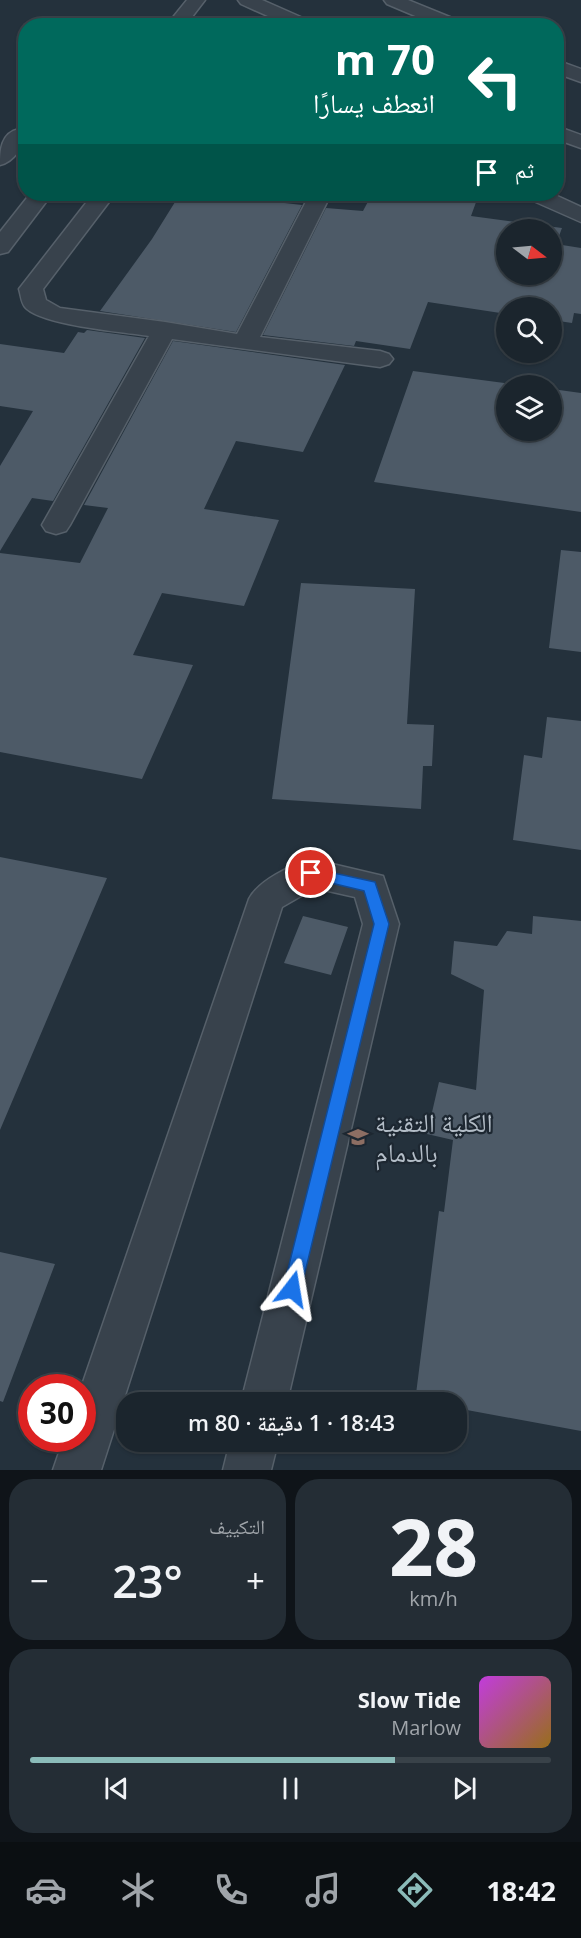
<!DOCTYPE html>
<html lang="ar">
<head>
<meta charset="utf-8">
<style>
	:root { --surface:#1b252d; --page:#242d35; --text:#f1f3f6; --muted:#a0a5aa; --line:#394249; --accent:#8bbbb9 }
	body { margin:0; font-family:"Open Sans","Noto Naskh Arabic",sans-serif; background:var(--page); color:var(--text); direction:rtl; height:100vh; display:flex; flex-direction:column; font-size:22px; white-space:nowrap }
	* { box-sizing:border-box; margin:0 }
	p { font-size:20px; color:var(--muted) }
	.icon { flex:none; width:33px; height:33px; fill:none; stroke:currentColor; stroke-width:2; stroke-linecap:round; stroke-linejoin:round }
	.map { position:relative; height:1470px; overflow:hidden; direction:ltr }
	.drawer { display:flex; flex-direction:column; gap:9px; padding:9px; background:#0f1419; flex:1 }
	.drawer>* { flex:none }
	.banner { position:absolute; left:18px; top:18px; width:546px; height:183px; border-radius:24px; box-shadow:0 2px 4px #0004,0 0 0 2px var(--line); direction:rtl; background:#00695c; color:#fff; overflow:hidden }
	.needle { width:39px; rotate:106deg }
	.tools { position:absolute; left:496px; top:219px; display:grid; gap:12px }
	.tools a { display:grid; place-items:center; width:66px; height:66px; border-radius:50%; background:var(--surface); box-shadow:0 2px 4px #0004,0 0 0 2px var(--line); font-size:30px }
	.speed { position:absolute; left:18px; top:1374px; display:flex; gap:12px; font-size:30px; font-weight:700; text-align:center }
	.speed>* { display:grid; place-content:center; width:78px; height:78px; border-radius:50%; background:var(--surface); box-shadow:0 2px 4px #0004,0 0 0 2px var(--line); line-height:1 }
	.speed .limit { border:9px solid #d22; background:#fff; color:#111 }
	.pin { position:absolute; display:grid; place-items:center; width:51px; height:51px; color:#fff; margin:-26px; border:3px solid #fff; border-radius:50%; box-shadow:0 2px 6px #0007 }
	.me { position:absolute; width:66px; margin:-33px; rotate:14deg; stroke-linejoin:round; filter:drop-shadow(0 0 4px #0008) }
	.turn { display:flex; align-items:center; gap:21px; height:126px; padding:0 30px; font-size:27px }
	.turn .icon { width:78px; height:78px; stroke-width:2.5 }
	.turn b { display:block; font-size:42px; line-height:51px }
	.then { display:flex; align-items:center; height:57px; padding:0 30px; background:#0003; gap:12px; font-size:22px }
	.big { font-size:45px; font-weight:600; line-height:1.1 }
	.drawer .tile { flex:1; display:flex; flex-direction:column; justify-content:center; gap:9px; min-width:0; padding:0 21px; border-radius:24px; background:var(--page) }
	.drawer .dial { align-items:center; gap:0 }
	.dial b { font-size:78px; line-height:1 }
	.song { display:flex; align-items:center; gap:18px }
	.cover { width:72px; height:72px; border-radius:9px; background:linear-gradient(135deg,hsl(290 70% 55%),hsl(40 70% 35%)) }
	.played { height:6px; border-radius:3px; background:linear-gradient(90deg,var(--accent) 70%,var(--line) 70%) }
	.keys { display:flex; justify-content:space-around; direction:ltr }
	.heat { display:flex; justify-content:space-between; align-items:center; font-size:33px; direction:ltr }
	.drawer .tiles { flex:1; display:grid; gap:9px; grid-template-columns:1fr 1fr }
	.tile:last-child { grid-column:span 2 }
	.trip { position:absolute; left:116px; top:1392px; width:351px; height:60px; border-radius:24px; background:var(--surface); box-shadow:0 2px 4px #0004,0 0 0 2px var(--line); font-weight:600; line-height:60px; text-align:center; direction:rtl }
	.tabs { display:flex; height:96px; justify-content:space-around; align-items:center; background:#0b0f12; color:var(--muted) }
	.tabs .icon { width:42px; height:42px }
	.tabs .on { color:var(--accent) }
	.tabs b { font-size:27px; color:var(--text) }
	.map>svg:first-child { display:block }
</style>
</head>
<body>
<div class="map">
<svg width="581" height="1470" viewBox="0 0 581 1470">
	<rect width="100%" height="100%" fill="#24313c"/>
	<path fill="#4d5a67" fill-rule="evenodd" d="M180,194H245L244,196L250,197L249,199L302,205L236,332L100,311L152,239Z
		M372,194H479L471,216L562,228L556,244L581,248V314L574,313L572,323L552,320V308H507V314L428,302L410,349L356,341L354,346L263,335L326,208L363,211ZM507,230H552V274H507Z
		M87,330L145,338L53,501L32,498L0,551V466L33,411L0,406V344L64,353L78,332L84,333Z
		M173,341L345,365L303,452L236,441L204,509L279,520L244,606L162,593L133,655L193,665L142,779L0,752V553L80,563L108,508L84,505Z
		M413,371L527,386H507V430H552V389L581,393V512L374,482Z
		M561,550L581,552V652L549,648Z
		M301,583L415,589L407,724L434,725L432,766H423L421,809L272,799Z
		M547,717L581,721V850L513,840L524,755L542,758Z
		M0,857L107,878L0,1130Z
		M303,916L348,927L331,975L284,963Z
		M533,916L581,921V1431L456,1408V1402H415L439,1211L444,1212L453,1140L427,1134L439,1082L476,1090L484,990L451,974L454,941L497,946L507,931L532,934Z
		M0,1252L55,1264L3,1402L0,1401Z"/>
	<g fill="none" stroke-linecap="round" stroke-linejoin="round">
		<g stroke="#56606a" stroke-width="3">
			<path id="minor" d="M187,0H205L185,26H166Z
				M238,0H262L312,22L315,26H290L241,4Z
				M384,0H408L462,22L465,26H439L387,4Z
				M556,60L581,69V82L556,73Z
				M556,126L581,135V148L556,139Z
				M19,129L26,130C26,144 14,162 0,165C0,150 1,133 19,129Z
				M30,194H52L8,252L0,254V232Z
				M93,194H115L43,289L46,300L60,308L165,322L237,334L310,194H331L260,337L380,351L389,354L393,359L389,364L380,367L172,339L70,525L66,531L56,534L46,531L42,525L149,336C123,332 40,325 25,307C21,302 21,295 19,289Z
				M526,194H553L581,207V222L529,199Z
				M311,859L383,876L399,924L287,1402H241L363,924L355,897L315,888L282,907L101,1470H53L64,1438H82L81,1388L249,899C259,880 290,866 311,859Z
				M230,1442H278L271,1470H223Z"/>
		</g>
		<use href="#minor" fill="#38424c" fill-rule="evenodd"/>
	</g>
	<path fill="#1a73e8" stroke="#114b97" stroke-width="1.5" d="M311,868L375,882L389,924L301,1289L298,1295L292,1297L285,1295L283,1289L374,924L364,891L306,877L304,873L306,869Z"/>
	<defs>
		<g id="school-bare" transform="scale(1.62)"><path d="M0-5L7-2L0 1L-7-2ZM-4 1L0 2.5L4 1V4Q0 6-4 4Z" fill="#8d6e63" stroke="#1d2731" stroke-width="2.5" paint-order="stroke"/></g>
	</defs>
	<g fill-rule="evenodd">
		<use href="#school-bare" x="358" y="1137"/>
	</g>
	<g text-anchor="middle" dominant-baseline="central" stroke-width="4.5" stroke-linejoin="round" paint-order="stroke">
		<g font-size="26" fill="#b3bdc7" stroke="#1d2731" text-anchor="start">
			<text x="375" y="1122">الكلية التقنية<tspan x="375" dy="30">بالدمام</tspan></text>
		</g>
	</g>
</svg>
<div class="tools">
<a><svg class="needle" viewBox="-14 -14 28 28"><path d="M0-13l5 13h-10z" fill="#e53935"/><path d="M0 13l5-13h-10z" fill="#a0a5aa"/></svg></a>
<a><svg class="icon" aria-label="search" viewBox="0 0 24 24"><circle cx="10" cy="10" r="6"/><path d="M15 15l6 6"/></svg></a>
<a><svg class="icon" aria-label="layers" viewBox="0 0 24 24"><path d="M12 4l9 5-9 5-9-5zM3 14l9 5 9-5"/></svg></a>
</div>
<div class="speed"><div class="limit">30</div></div>
<div class="pin" style="left:311px;top:873px;background:#d93025"><svg class="icon" aria-label="arrive" viewBox="0 0 24 24"><path d="M6 21V4h12l-3 4 3 4H6"/></svg></div>
<svg class="me" style="left:292px;top:1289px" viewBox="-20 -20 40 40"><path d="M0-17L14 15 0 8-14 15z" fill="#1a73e8" stroke="#fff" stroke-width="4"/></svg>
<div class="trip">18:43 · 1 دقيقة · 80 m</div>
<div class="banner">
<div class="turn"><svg class="icon" aria-label="left" viewBox="0 0 24 24"><path d="M17 20v-9H6M10 6l-5 5 5 5"/></svg><div><b>70 m</b>انعطف يسارًا</div></div>
<div class="then">ثم<svg class="icon" aria-label="arrive" viewBox="0 0 24 24"><path d="M6 21V4h12l-3 4 3 4H6"/></svg></div>
</div>
</div>
<section class="drawer">
<div class="tiles">
<div class="tile dial"><b>28</b><p>km/h</p></div>
<div class="tile"><p>التكييف</p>
<div class="heat"><a>−</a><b class="big">23°</b><a>+</a></div>
</div>
<div class="tile">
<div class="song"><i class="cover"></i><div><b>Slow Tide</b><p>Marlow</p></div></div>
<div class="played"></div>
<div class="keys"><svg class="icon" aria-label="previous" viewBox="0 0 24 24"><path d="M18 5L8 12l10 7zM5 5v14"/></svg><svg class="icon" aria-label="pause" viewBox="0 0 24 24"><path d="M8 5v14M16 5v14"/></svg><svg class="icon" aria-label="next" viewBox="0 0 24 24"><path d="M6 5l10 7-10 7zM19 5v14"/></svg></div>
</div>
</div>
</section>
<nav class="tabs">
<b>18:42</b>
<svg class="icon on" aria-label="directions" viewBox="0 0 24 24"><path d="M12 3l9 9-9 9-9-9zM9 14v-3h6M13 9l2 2-2 2"/></svg>
<svg class="icon" aria-label="music" viewBox="0 0 24 24"><path d="M9 18V5l10-2v13"/><circle cx="6" cy="18" r="3"/><circle cx="16" cy="16" r="3"/></svg>
<svg class="icon" aria-label="phone" viewBox="0 0 24 24"><path d="M5 4h4l2 5-3 2q2 4 5 5l2-3 5 2v4C11 20 4 13 5 4z"/></svg>
<svg class="icon" aria-label="climate" viewBox="0 0 24 24"><path d="M12 3v18M4 7l16 10M4 17L20 7"/></svg>
<svg class="icon" aria-label="car" viewBox="0 0 24 24"><path d="M5 17H2v-5l4-1 3-4h7l3 4 3 1v5h-3M9 17h6M6 11h13"/><circle cx="7" cy="17" r="2"/><circle cx="17" cy="17" r="2"/></svg>
</nav>
</body>
</html>
